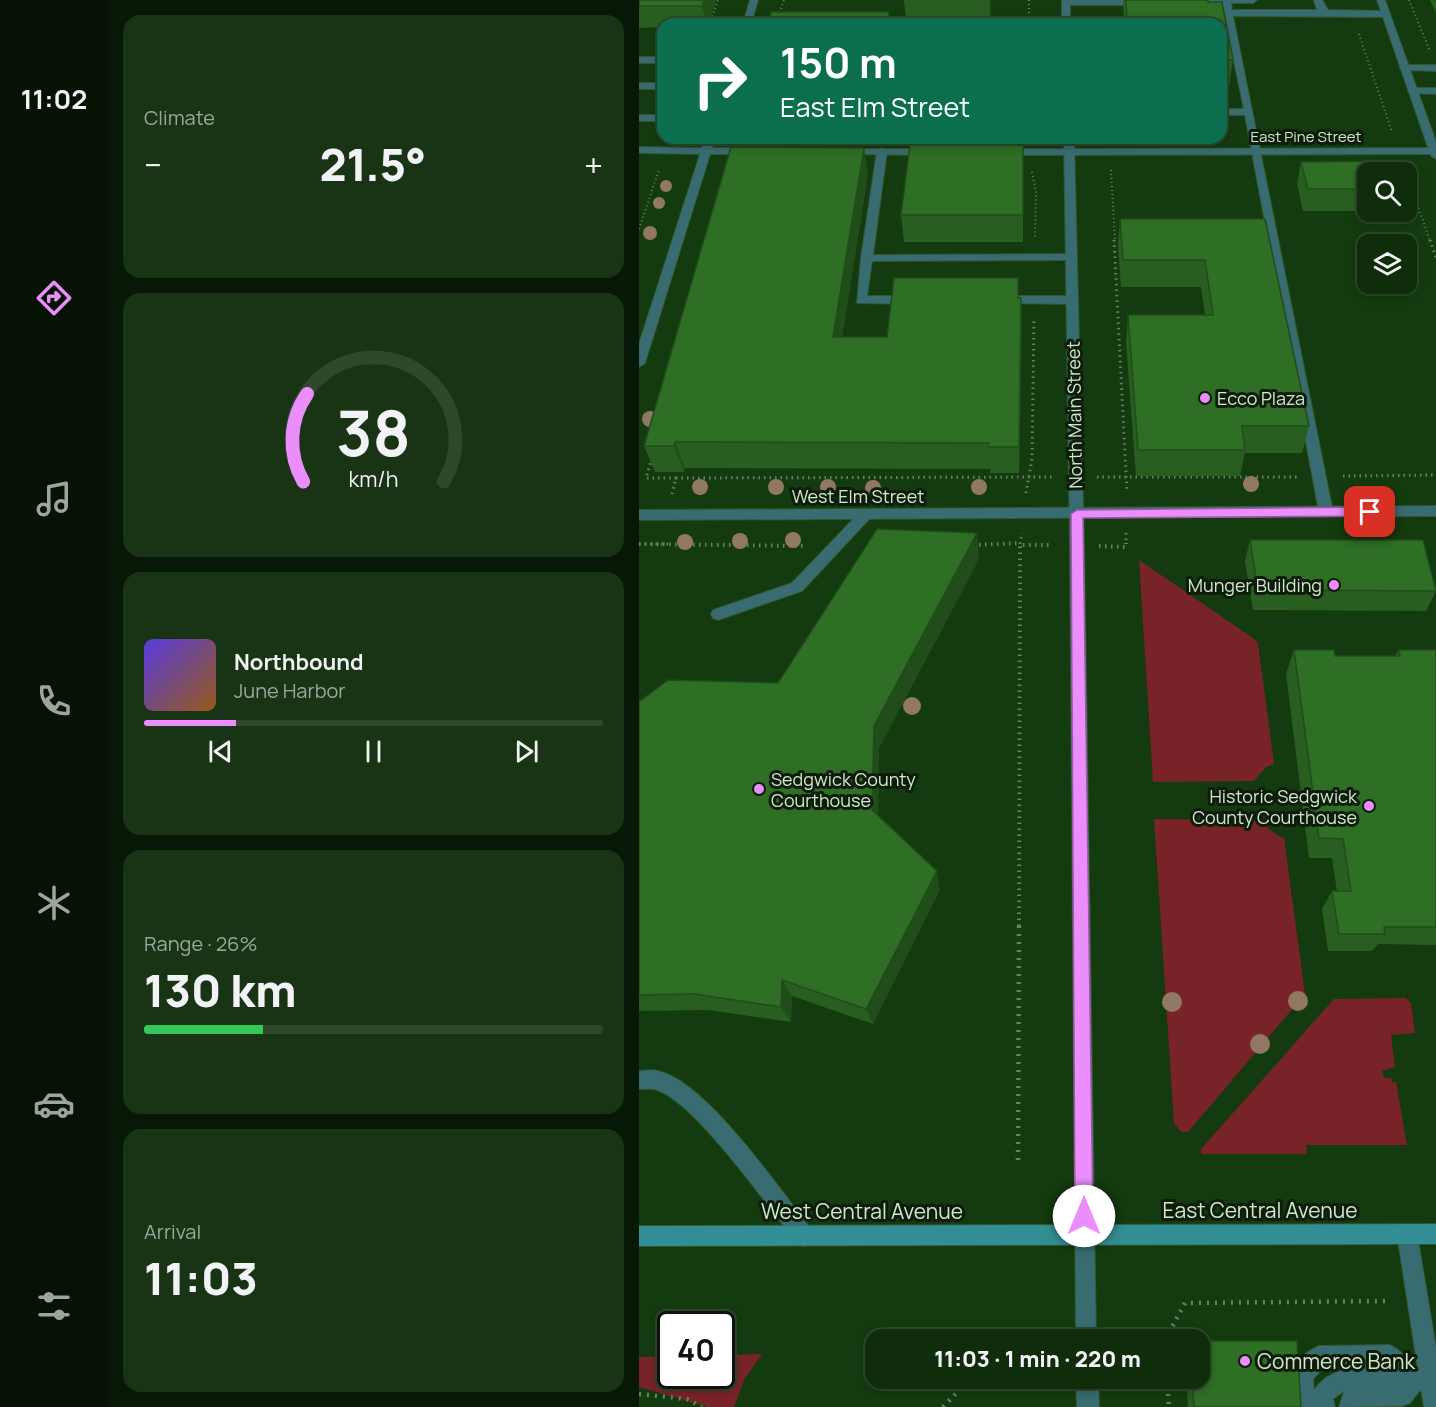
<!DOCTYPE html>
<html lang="en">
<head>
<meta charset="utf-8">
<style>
	:root { --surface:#0f2c0b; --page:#183414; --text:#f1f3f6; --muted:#9ba79d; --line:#2f482c; --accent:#eb8dfc }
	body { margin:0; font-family:Manrope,sans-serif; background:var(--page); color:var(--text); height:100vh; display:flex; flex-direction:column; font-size:22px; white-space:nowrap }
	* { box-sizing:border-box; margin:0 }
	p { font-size:20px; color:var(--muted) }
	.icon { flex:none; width:33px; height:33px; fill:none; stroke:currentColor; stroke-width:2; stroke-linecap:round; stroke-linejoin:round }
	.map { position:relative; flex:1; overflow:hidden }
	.sheet { display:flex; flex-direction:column; gap:15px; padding:15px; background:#081806; width:531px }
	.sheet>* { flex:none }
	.top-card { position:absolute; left:18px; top:18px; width:570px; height:126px; border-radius:18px; box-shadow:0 3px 9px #0003,0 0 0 2px var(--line); background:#0b6e4f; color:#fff; overflow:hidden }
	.buttons { position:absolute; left:718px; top:162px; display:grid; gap:12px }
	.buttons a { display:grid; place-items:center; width:60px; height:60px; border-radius:12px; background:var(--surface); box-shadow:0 3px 9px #0003,0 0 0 2px var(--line); font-size:30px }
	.speed { position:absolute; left:18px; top:1311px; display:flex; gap:12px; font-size:30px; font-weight:700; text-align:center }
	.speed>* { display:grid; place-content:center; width:78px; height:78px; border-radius:50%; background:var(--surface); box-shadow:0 3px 9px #0003,0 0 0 2px var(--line); line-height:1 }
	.speed .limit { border:3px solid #111; border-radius:9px; background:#fff; color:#111 }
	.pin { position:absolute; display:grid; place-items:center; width:51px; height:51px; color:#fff; margin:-26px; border-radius:12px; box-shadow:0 3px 9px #0006 }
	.me { position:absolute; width:66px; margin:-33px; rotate:0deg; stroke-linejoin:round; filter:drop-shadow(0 0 4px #0008) }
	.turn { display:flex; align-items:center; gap:21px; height:126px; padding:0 24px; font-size:27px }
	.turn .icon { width:78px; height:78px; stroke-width:2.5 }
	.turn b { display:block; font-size:42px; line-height:51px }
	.big { font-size:45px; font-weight:800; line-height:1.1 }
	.sheet .card { flex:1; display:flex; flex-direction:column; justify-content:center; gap:9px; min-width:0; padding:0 21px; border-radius:18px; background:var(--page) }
	.sheet .dial { align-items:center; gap:0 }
	.dial svg { height:156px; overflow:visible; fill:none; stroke:var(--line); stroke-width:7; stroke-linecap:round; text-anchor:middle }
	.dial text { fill:var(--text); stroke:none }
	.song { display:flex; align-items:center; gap:18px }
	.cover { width:72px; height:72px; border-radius:9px; background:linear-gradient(135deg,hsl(250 70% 55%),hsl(30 70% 35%)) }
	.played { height:6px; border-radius:3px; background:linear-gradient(90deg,var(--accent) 20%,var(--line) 20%) }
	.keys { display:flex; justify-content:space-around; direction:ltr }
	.heat { display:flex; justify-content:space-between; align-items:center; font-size:33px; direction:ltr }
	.charge { height:9px; border-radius:4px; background:linear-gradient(90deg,#34c759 26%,var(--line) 0) }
	.trip { position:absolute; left:226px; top:1329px; width:345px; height:60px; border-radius:18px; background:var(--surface); box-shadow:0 3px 9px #0003,0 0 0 2px var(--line); font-weight:800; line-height:60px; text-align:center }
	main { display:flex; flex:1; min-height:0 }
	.tab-bar { display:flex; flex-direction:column; width:108px; justify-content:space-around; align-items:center; background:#061204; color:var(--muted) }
	.tab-bar .icon { width:42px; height:42px }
	.tab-bar .on { color:var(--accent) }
	.tab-bar b { font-size:27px; color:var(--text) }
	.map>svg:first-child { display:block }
</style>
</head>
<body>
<main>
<nav class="tab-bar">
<b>11:02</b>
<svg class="icon on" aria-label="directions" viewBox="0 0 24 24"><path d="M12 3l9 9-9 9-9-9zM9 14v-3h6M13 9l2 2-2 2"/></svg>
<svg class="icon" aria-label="music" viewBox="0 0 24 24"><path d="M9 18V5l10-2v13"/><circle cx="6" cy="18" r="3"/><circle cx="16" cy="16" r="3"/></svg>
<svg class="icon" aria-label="phone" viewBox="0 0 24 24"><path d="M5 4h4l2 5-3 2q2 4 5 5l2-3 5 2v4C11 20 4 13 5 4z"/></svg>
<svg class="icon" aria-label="climate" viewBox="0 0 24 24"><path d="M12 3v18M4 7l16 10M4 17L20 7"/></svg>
<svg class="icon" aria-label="car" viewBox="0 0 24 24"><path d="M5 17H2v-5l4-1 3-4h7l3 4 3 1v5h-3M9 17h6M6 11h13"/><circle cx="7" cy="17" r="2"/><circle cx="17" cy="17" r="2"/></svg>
<svg class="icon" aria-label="filters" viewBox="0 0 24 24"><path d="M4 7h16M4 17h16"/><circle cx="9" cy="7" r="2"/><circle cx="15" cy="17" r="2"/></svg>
</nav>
<section class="sheet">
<div class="card"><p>Climate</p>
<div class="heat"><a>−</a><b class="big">21.5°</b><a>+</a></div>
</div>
<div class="card dial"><svg viewBox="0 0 100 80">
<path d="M14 69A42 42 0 1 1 86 69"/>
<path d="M14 69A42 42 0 0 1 16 24" stroke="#eb8dfc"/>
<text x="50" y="56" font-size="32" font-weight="700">38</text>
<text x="50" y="72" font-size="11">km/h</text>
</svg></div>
<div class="card">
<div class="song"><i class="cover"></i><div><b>Northbound</b><p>June Harbor</p></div></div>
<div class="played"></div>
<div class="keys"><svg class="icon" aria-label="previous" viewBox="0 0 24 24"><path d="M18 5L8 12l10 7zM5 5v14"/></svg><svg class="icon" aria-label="pause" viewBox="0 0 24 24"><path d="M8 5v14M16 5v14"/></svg><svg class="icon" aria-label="next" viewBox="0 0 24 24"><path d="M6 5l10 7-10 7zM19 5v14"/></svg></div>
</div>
<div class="card"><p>Range · 26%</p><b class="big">130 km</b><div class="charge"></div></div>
<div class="card"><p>Arrival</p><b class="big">11:03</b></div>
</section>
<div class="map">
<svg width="797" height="1407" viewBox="0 0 797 1407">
	<rect width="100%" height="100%" fill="#143a0f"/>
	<path fill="#782328" d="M500,560L614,638L619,643L635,764L627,767L615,781L514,782Z
		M515,819L621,820L635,833L645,838L666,994L549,1132H542L535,1123Z
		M767,998L772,1003L776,1033L752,1035L756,1067L743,1071L745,1078H752L753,1082H757L768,1145H667L668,1154H562V1149L695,999Z
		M123,1354L105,1380L95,1407H69L0,1387V1357H31L32,1376H82L83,1355Z"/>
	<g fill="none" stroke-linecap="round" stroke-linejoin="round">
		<g stroke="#32562e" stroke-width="2">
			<path id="service" d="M425,0H507L509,2L505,5H427L423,2Z
				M547,0H618L614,3H592L593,10H678L675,0H683L689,10L747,11L751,14L747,17L594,16L694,512L687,517L680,512L606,115H582V109H605L583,4L550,5L546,2Z
				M0,57H24V63H0Z
				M766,65H797V71L763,70L761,68Z
				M0,83H24V89H0Z
				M774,88H797V94L771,93L769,91Z
				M0,115H24V121H0Z
				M243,148L248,151L234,255L432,254L437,257L432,260L233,261L228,296H273L279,300L273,304L218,303L222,258L238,151Z
				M363,296H433L439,300L433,304L359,303L357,300Z
				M227,509L234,514L232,517L163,591L79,620L74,618L72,614L74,610L153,583L222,511Z
				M0,1071C6,1071 13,1069 19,1071C68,1082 140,1189 172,1229L175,1236L172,1243L165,1246L158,1243C131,1209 56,1102 18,1090C13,1088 6,1089 0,1089Z
				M768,1224L775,1227L778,1234L797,1348V1407H785L782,1389L771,1403L763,1406L700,1407L705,1391L694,1399L696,1407H654C653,1380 650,1359 680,1346L751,1345L758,1349L779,1369L758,1234L761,1227ZM685,1367H747L749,1369C720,1369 695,1363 675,1390L674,1379Z"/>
		</g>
		<g stroke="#32562e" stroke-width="2">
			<path id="minor" d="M111,0H119L112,24H104Z
				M66,138H76L73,148H110L115,151L110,154H71L6,363L0,367V344L61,154L0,153V147L63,148Z
				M797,148V154L365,155L360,152L365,149Z
				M202,149H290L295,152L290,155L206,154L201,151Z
				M797,506V516L0,520V510Z"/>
		</g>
		<g stroke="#32562e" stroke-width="2">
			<path id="tertiary" d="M423,0H431V24H423Z
				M738,0H746L797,142V159L792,156Z
				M425,138H435L445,546L457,1340H437L431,546Z
				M437,1378H459L460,1407H438Z"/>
		</g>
		<g stroke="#32562e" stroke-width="2">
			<path id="secondary" d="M797,1224V1244L0,1246V1226Z"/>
		</g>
		<path stroke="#648460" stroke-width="2" stroke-dasharray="1 3" stroke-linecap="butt" d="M390,0V24
			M770,0L790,49
			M71,24L79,0
			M137,24L145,0
			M720,34L753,132
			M472,170L476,241
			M393,172L397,192L396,239
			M768,174L791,241
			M0,229L20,170"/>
		<path stroke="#648460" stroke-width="3" stroke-dasharray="1.5 4" stroke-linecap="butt" d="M475,240L488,492
			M791,240L797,258
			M13,458L7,478H37
			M704,476L797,475
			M458,477H658
			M387,493L393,459L395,318
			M33,494L37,478L415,477
			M487,533V544
			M0,544H32
			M381,544L383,533"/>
		<path stroke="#648460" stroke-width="4" stroke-dasharray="1.5 4.5" stroke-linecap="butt" d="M0,544L165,546
			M334,545L381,543
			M460,546L487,547V543
			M380,926L381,545H414"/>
		<path stroke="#648460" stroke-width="4.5" stroke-dasharray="2 6" stroke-linecap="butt" d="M379,1160L380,925
			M369,1340L372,1337
			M526,1340L546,1303L751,1301
			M528,1378L530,1407
			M0,1394L48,1399L63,1407
			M304,1407L332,1378"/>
		<use href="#service" fill="#386c70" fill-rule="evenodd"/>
		<use href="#minor" fill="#386c70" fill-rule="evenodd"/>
		<use href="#tertiary" fill="#386c70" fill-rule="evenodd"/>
		<use href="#secondary" fill="#328e94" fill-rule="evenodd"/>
	</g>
	<g fill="#917863">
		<circle cx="27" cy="186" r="6"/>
		<circle cx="20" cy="203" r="6"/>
		<circle cx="11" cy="233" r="7"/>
		<circle cx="11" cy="419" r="8"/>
		<circle cx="612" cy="484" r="8"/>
		<circle cx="61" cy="487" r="8"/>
		<circle cx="137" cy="487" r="8"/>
		<circle cx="189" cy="487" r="8"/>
		<circle cx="340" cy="487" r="8"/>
		<circle cx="234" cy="488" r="8"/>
		<circle cx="154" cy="540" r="8"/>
		<circle cx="101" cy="541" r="8"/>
		<circle cx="46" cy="542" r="8"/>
		<circle cx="273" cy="706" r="9"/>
		<circle cx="659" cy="1001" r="10"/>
		<circle cx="533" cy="1002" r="10"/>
		<circle cx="621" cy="1044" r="10"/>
	</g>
	<path fill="#285f20" d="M0,0H77V2L69,24H24V27L0,28Z
		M265,0H352L351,20H267Z
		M484,0H569V2H583L594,60L590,87H582V24H485Z
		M791,0H797V13Z
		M384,145V242H265L262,215Z
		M662,162L729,172V211H664L658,184Z
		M229,174L203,337H248L380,298L383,325L380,473H351V469L46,468L45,472H16L5,446Z
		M481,219H626L670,426L663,453H606L601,476H497L487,342L489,315H566L562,287H482L479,246Z
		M611,540L797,591L787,611L614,610L606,561Z
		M340,559L240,748L239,815L301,889L234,1024L153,996L152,1022L69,1010L0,1011V702L139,683Z
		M655,650L696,656H756L760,650H797V945L739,944L733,951H689L683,909L693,891H698L693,858H670L647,674Z
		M547,1378H561L662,1407H549Z"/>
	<path fill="#204d1a" d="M65,0H77V2L69,24H68L63,6Z
		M350,0H352L351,20Z
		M250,12L251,24H248Z
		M225,148L229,174L199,364L194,337Z
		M382,298L383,325L380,473V447Z
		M36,442L46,468L45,472L35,446Z
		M338,533L340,559L240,748L239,830L233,810L235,726Z
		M298,871L301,889L234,1024L227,1009Z
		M143,980L153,996L152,1022L142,1007Z"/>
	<path fill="#2e6e25" stroke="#204d1a" stroke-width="1.5" d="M0,0H65L63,6H0Z
		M487,0H569V2H583L594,60H582V24H488Z
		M132,12H250L248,24H129Z
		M271,145H384V215H262Z
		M92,147L225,148L194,337H248L255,278H379V298H382L380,447H349L350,443L36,442L35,446H5Z
		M753,161L756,172H729V189H669L662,162Z
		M481,219H626L670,426H603L606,450H499L489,315H574L566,260H484Z
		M238,529L338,533L235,726L233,810L298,871L227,1009L143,980L142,1007L55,994L0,995V702L29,680L139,683Z
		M611,540H784L797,591L619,590Z
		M655,650H695L696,656H761L760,650H797V927H745L746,934H700L693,891H712L704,839L680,838Z
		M561,1341H658L662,1407H555L553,1378H561Z"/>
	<path fill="#eb8dfc" stroke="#995ca4" stroke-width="1.5" d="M731,507L737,512L731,516L444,518L454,1216L451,1223L445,1225L439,1223L436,1216L432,514L438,510Z"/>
	<g fill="#eb8dfc" stroke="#0d1d0a" stroke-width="2">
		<circle cx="566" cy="398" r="6"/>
		<circle cx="695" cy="585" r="6"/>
		<circle cx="120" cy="789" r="6"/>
		<circle cx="730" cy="806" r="6"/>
		<circle cx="606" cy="1361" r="6"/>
	</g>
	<g text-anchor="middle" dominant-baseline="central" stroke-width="6" stroke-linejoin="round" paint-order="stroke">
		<g font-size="15" fill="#d1e7ce" stroke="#0d1d0a">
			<text x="667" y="136">East Pine Street</text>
		</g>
		<g font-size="18" fill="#d1e7ce" stroke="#0d1d0a" text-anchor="start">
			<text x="578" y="398">Ecco Plaza</text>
			<text x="683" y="585" text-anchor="end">Munger Building</text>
			<text x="132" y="779">Sedgwick County<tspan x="132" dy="21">Courthouse</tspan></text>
			<text x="718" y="796" text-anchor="end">Historic Sedgwick<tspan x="718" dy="21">County Courthouse</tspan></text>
		</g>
		<g font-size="18" fill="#d1e7ce" stroke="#0d1d0a">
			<text transform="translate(435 415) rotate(-91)">North Main Street</text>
			<text x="219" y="496">West Elm Street</text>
		</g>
		<g font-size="21" fill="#d1e7ce" stroke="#0d1d0a">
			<text x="621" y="1210">East Central Avenue</text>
			<text x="223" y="1211">West Central Avenue</text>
		</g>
		<g font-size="21" fill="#d1e7ce" stroke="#0d1d0a" text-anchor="start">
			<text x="618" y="1361">Commerce Bank</text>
		</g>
	</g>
</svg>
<div class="buttons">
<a><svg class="icon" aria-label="search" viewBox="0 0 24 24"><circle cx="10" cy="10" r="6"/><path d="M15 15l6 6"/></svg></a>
<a><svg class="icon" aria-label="layers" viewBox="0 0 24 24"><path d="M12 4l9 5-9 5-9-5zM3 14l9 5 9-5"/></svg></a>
</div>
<div class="speed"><div class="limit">40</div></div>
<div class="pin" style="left:731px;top:512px;background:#d93025"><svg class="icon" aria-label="arrive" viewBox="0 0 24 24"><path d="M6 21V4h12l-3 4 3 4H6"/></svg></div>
<svg class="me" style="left:445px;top:1216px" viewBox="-20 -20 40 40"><circle r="19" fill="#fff"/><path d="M0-13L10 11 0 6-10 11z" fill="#eb8dfc"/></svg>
<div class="trip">11:03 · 1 min · 220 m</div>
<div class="top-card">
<div class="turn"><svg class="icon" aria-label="right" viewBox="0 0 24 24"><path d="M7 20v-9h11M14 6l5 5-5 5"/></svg><div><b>150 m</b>East Elm Street</div></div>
</div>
</div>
</main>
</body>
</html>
